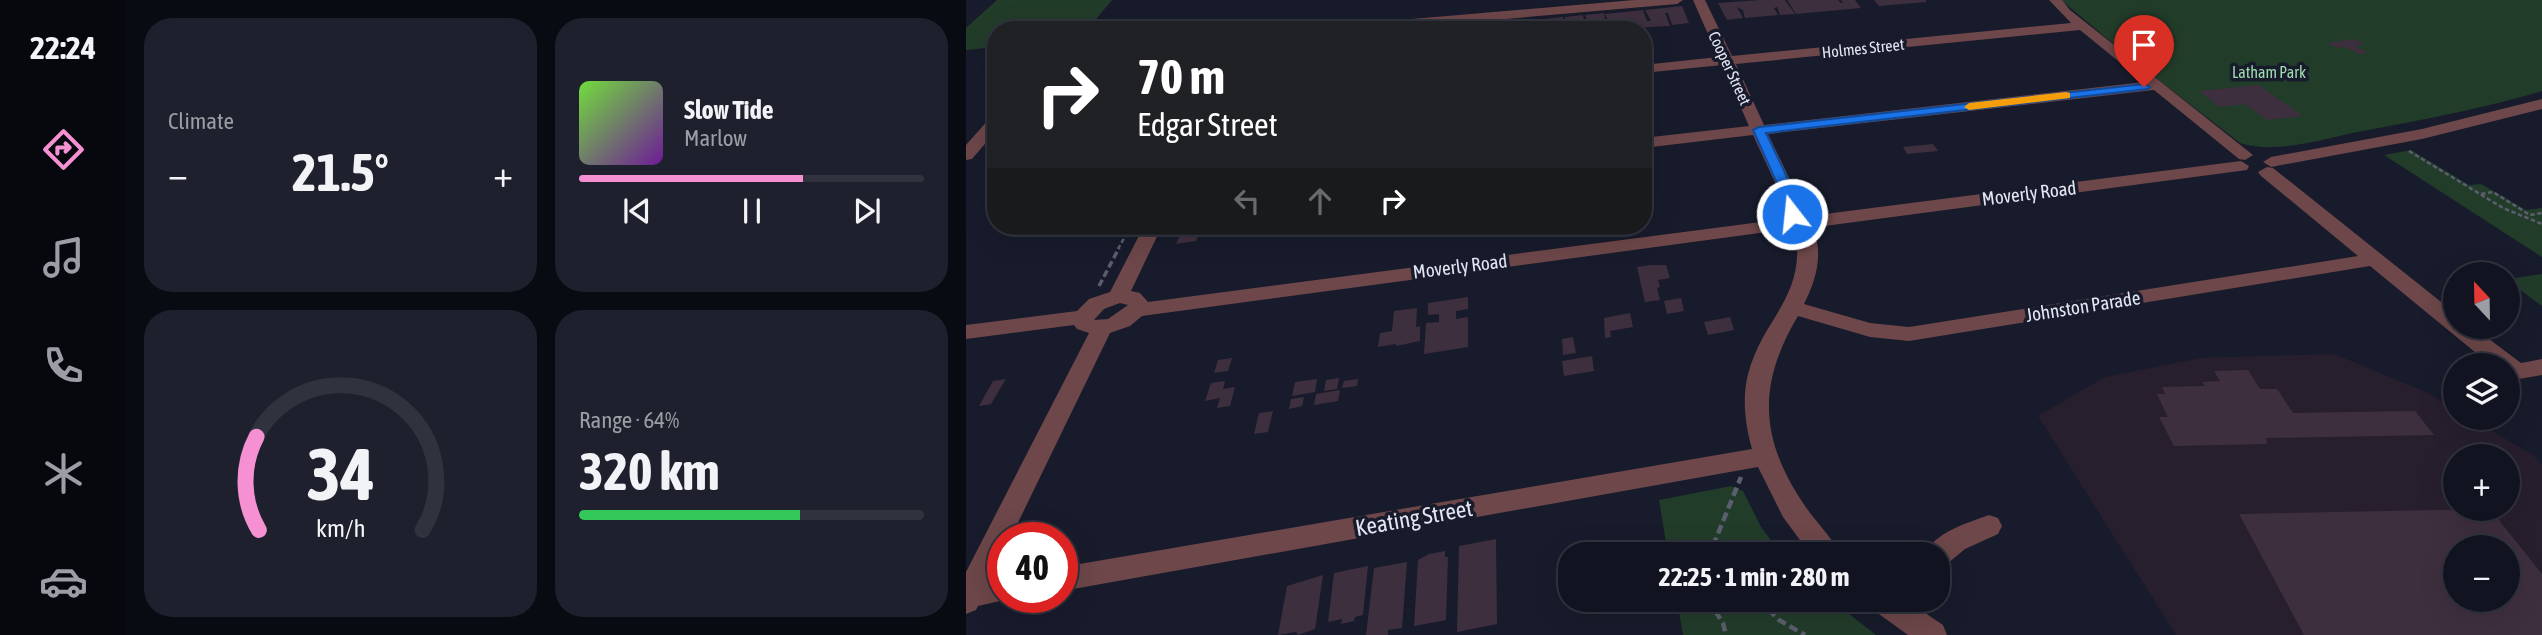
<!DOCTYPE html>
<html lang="en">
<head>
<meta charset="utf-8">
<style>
	:root { --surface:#111420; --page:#1e212d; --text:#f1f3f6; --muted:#9c9ea5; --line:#30333e; --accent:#f591d2 }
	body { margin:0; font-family:"Asap Condensed",sans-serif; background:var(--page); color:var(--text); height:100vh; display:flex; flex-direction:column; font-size:26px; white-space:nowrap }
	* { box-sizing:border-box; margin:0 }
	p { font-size:23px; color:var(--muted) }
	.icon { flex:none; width:38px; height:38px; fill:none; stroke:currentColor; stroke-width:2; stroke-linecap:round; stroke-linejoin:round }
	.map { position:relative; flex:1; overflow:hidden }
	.drawer { display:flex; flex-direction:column; gap:18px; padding:18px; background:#090b12; width:840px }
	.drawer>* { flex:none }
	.top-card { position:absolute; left:21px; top:21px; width:665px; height:214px; border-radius:28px; box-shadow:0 7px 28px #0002,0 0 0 2px var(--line); background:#202124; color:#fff; overflow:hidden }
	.needle { width:46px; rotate:338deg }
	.fabs { position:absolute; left:1477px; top:262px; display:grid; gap:14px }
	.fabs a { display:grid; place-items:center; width:77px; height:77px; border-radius:50%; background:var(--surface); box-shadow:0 7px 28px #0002,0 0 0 2px var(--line); font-size:35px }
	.speed { position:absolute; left:21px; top:522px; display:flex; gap:14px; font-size:35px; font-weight:700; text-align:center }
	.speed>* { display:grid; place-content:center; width:91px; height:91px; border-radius:50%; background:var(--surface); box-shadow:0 7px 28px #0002,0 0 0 2px var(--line); line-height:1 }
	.speed .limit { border:10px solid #d22; background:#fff; color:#111 }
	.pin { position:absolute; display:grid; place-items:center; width:60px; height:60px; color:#fff; margin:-72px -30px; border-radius:50% 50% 50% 0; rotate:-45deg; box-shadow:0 0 7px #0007 }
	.pin .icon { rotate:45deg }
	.me { position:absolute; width:77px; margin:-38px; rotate:344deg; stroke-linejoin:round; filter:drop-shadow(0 0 5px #0008) }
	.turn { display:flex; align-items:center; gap:24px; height:147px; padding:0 35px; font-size:32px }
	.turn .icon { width:91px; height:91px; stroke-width:2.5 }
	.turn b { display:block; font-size:49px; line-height:60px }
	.lanes { display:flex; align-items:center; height:66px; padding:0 35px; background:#0003; justify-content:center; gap:35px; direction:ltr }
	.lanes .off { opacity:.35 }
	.big { font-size:52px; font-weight:700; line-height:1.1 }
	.drawer .widget { flex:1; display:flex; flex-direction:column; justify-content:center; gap:10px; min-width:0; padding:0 24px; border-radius:28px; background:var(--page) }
	.drawer .dial { align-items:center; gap:0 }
	.dial svg { height:182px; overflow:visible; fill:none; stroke:var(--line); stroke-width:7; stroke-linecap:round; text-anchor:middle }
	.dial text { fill:var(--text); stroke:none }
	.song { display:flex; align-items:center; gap:21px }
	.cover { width:84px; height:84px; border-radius:10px; background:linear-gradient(135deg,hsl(100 70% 55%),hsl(280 70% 35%)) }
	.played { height:7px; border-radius:4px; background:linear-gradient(90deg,var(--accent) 65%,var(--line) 65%) }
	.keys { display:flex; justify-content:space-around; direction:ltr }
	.heat { display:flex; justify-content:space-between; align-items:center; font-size:38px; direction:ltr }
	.charge { height:10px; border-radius:5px; background:linear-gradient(90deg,#34c759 64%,var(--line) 0) }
	.drawer .tiles { flex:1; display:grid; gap:18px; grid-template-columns:repeat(2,1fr) }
	.trip { position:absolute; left:592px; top:542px; width:392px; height:70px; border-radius:28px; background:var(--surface); box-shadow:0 7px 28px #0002,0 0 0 2px var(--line); font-weight:700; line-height:70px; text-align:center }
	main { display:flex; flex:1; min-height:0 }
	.tabs { display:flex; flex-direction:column; width:126px; justify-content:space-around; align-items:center; background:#07080d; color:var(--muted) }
	.tabs .icon { width:49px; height:49px }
	.tabs .selected { color:var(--accent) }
	.tabs b { font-size:32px; color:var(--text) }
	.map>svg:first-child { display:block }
</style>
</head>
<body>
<main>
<nav class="tabs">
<b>22:24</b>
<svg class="icon selected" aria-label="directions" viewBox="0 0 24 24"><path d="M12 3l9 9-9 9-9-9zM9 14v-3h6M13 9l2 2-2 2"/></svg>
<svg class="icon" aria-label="music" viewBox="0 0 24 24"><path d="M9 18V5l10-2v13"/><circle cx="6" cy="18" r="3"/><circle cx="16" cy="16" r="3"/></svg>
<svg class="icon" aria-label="phone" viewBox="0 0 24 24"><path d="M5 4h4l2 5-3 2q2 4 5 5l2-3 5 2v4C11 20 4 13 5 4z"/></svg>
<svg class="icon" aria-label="climate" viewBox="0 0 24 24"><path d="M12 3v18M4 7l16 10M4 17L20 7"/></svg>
<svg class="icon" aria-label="car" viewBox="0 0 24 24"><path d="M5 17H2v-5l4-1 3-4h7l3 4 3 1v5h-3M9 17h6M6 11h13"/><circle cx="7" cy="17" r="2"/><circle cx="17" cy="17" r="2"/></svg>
</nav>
<section class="drawer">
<div class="tiles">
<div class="widget"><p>Climate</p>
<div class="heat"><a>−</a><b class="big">21.5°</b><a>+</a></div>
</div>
<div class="widget">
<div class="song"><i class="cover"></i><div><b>Slow Tide</b><p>Marlow</p></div></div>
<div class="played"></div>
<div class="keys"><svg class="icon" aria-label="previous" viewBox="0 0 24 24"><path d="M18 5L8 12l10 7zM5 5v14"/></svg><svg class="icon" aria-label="pause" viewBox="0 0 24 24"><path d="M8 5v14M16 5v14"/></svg><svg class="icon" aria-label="next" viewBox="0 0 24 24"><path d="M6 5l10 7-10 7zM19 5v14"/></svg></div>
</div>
<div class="widget dial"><svg viewBox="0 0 100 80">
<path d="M14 69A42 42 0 1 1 86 69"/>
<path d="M14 69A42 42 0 0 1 13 28" stroke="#f591d2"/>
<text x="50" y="56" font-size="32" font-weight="700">34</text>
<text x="50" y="72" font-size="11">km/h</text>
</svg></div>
<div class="widget"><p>Range · 64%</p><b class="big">320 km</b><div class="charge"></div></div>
</div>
</section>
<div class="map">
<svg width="1576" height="635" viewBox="0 0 1576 635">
	<rect width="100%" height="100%" fill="#171b2b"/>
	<path fill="#281f2e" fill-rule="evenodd" d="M1368,354L1460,392L1489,409V418H1505L1567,455L1576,465V635H1210L1072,416L1139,377L1234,358ZM1489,457H1542V509H1489ZM1489,548H1542V600H1489Z"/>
	<path fill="#223c2a" d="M31,0H146L121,30H30V47L0,50V28Z
		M1095,0H1576V91C1518,108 1457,120 1397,131C1359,138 1312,155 1274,143L1168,61Z
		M1445,150L1503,185L1515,184L1560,210L1576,208V257L1418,155Z
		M1576,274V306L1542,281V279Z
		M765,486L777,491L795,527L816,555H702L693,500Z
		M711,600H865L910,635H717Z"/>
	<path fill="#3e2f3e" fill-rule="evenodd" d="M794,0H819L829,14L814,15L811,7L808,8L812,15L779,18L777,10L771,7L777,18L761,20L752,3Z
		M821,0H872L875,3H877L875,0H889L895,8L830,14Z
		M908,0H960V2L913,6Z
		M716,6L723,23L706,25L702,13H699L704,26L621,30V27H624L619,15L638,13L640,24H644L639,14L677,10L681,21H685L679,10Z
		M617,15L620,30H601L602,23H600L599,17Z
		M597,17L600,30H583L582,24L579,25L578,19Z
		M556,20L557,30L538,28L537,23Z
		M1389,39L1399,44L1389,46L1402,53L1393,54L1379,47L1371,48L1361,43Z
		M1292,85L1337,116L1301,120L1279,104L1253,107L1233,91Z
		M967,144L972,151L941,154L937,147Z
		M218,226H244L240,235L232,236L230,241L210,244Z
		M684,265H700L704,278L692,280L694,287L691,288L694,300L679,302L671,267Z
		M502,297V309L490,311V319L502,317V347L458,354L460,323L473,322V314L462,315V303Z
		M715,298L718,311L701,314L698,301Z
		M451,308L450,327L454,326V341L430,346V344L412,347L414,333L426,331L428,311Z
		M664,313L667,327L644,331L645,337L639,338L638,318Z
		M764,317L768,330L742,335L738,322Z
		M607,337L610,353L597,355L596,339Z
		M626,356L628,371L598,376L596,361Z
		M266,358L262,371L248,373L252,360Z
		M1282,370L1294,389H1311L1327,413L1449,411L1468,435L1300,438L1301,444L1208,446L1193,417H1202L1191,394H1199L1196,387L1239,386L1236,382L1254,381L1248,371Z
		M373,378L371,389L358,391L360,380Z
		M40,379L25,404L13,406L27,381Z
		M351,379L349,392L326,396L329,382Z
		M392,379L391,386L376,388L378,381Z
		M259,381L257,389L269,387L264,406L251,408L254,398L239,401L245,383Z
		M374,390L372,401L348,405L350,394Z
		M338,397L336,406L323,409L325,399Z
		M307,411L302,432L288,434L293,413Z
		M1524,509L1576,574V635H1338L1273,514ZM1489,548H1542V600H1489Z
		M530,539L531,624L491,632L493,546Z
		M479,551V557H482L480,620L448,626L452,560L463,554Z
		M441,562L436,628L422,630V635H400L408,568Z
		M402,566L397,615L389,617L388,621L375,624L376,619L362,622L368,573Z
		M357,575L349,629L332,635L330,632L312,635L321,586Z"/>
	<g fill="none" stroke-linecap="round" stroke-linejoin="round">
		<path stroke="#5b5e6d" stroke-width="2.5" stroke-dasharray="4.5 2.5" stroke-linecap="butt" d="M1443,151L1537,208L1576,224
			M1515,194L1527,192L1564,215L1576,213
			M152,249L165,226"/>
		<path stroke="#5b5e6d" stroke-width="3.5" stroke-dasharray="7 3.5" stroke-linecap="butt" d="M133,286L153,248"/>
		<path stroke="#5b5e6d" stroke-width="4.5" stroke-dasharray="9 4.5" stroke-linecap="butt" d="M747,546L775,477
			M727,555C741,545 754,544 768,555
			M742,600L757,623L760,635
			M793,600L813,620L839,635"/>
		<path fill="#6d4749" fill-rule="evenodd" d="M668,0H717L711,4L412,30H358L364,26Z
			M727,0H739L766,56L1105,23L1083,0H1096L1104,10L1287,155L1279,160L1273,159L1188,90L802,134L840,213L831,218L825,217L787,135L677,148V138L783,126L756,65L677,73V65L752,57ZM1114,30L1178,82L798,125L770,64Z
			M1576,99V109L1456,139L1305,167L1297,162L1305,157L1456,129Z
			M30,116V131L6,159L0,160V145L24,118Z
			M1275,161L1283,166L1281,170L851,227L842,221L851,215Z
			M1301,167L1307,168L1489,313V327H1507L1555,363L1576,359V375L1553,379L1542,375V366H1526L1404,266L943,341L904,337L832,316C792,383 793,437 837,503C848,520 865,536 875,555H845L817,517L792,467L96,591V567L786,449C779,424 776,398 782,374C797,317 839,299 830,233L832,229H846C859,252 849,283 838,304L904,323L943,327L1392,256L1295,176L1292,172Z
			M817,219L826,225L824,229L176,316L164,326L144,333L45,537H37V555L26,578L37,576V597L47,598L12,606L10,610L0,614V572L123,333L111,329L108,325L0,339V325L111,311L123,299L144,292L178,226H196L165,291L174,293L182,302ZM154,303L162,305L142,319L128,320L138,309Z
			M1023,515L1032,518L1036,526L1032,534L999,549L981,564L971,568V555H958C969,532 1001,523 1023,515Z
			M902,600H940L977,625L981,635H942L906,609Z"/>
	</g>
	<path fill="#1a73e8" stroke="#114b97" stroke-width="2" d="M1178,84L1184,87L1182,89L800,133L838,213L831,217H821L819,214L823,210L787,130L793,127Z"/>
	<path fill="#f59e0b" d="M1100,92L1104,93V98L1003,110L998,107L1003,103Z"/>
	<g text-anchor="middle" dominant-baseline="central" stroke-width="7" stroke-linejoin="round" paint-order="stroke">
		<g font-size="16" fill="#e4e7f3" stroke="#171b2b">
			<text transform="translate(897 48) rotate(-6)">Holmes Street</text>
			<text transform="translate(764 68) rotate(65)">Cooper Street</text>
		</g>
		<g font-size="16" fill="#9fdcb0" stroke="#171b2b">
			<text x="1303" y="72">Latham Park</text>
		</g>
		<g font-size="19" fill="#e4e7f3" stroke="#171b2b">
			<text transform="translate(1063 193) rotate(-7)">Moverly Road</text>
			<text transform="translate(494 266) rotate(-7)">Moverly Road</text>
			<text transform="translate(1117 306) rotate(-9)">Johnston Parade</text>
		</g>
		<g font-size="23" fill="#e4e7f3" stroke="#171b2b">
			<text transform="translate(448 518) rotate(-10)">Keating Street</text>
		</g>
	</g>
</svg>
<div class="fabs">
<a><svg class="needle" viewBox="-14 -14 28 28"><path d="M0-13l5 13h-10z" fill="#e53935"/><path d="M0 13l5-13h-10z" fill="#9c9ea5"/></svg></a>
<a><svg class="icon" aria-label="layers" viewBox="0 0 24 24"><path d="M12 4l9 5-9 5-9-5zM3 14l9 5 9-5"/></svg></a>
<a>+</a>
<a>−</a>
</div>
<div class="speed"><div class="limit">40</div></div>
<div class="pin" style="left:1178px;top:87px;background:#d93025"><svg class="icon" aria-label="arrive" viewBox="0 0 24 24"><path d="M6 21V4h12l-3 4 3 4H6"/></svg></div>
<svg class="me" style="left:826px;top:214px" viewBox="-20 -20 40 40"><circle r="17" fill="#1a73e8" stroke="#fff" stroke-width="3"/><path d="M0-11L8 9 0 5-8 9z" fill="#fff"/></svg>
<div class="trip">22:25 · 1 min · 280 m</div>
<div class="top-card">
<div class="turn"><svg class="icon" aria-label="right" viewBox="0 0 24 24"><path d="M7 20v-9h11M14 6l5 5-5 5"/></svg><div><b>70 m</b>Edgar Street</div></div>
<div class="lanes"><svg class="icon off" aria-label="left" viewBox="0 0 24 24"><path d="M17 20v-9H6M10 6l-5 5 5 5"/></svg><svg class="icon off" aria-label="ahead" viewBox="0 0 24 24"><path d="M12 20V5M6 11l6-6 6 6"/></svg><svg class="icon" aria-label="right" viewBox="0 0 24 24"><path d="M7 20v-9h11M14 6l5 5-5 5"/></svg></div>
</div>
</div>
</main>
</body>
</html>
